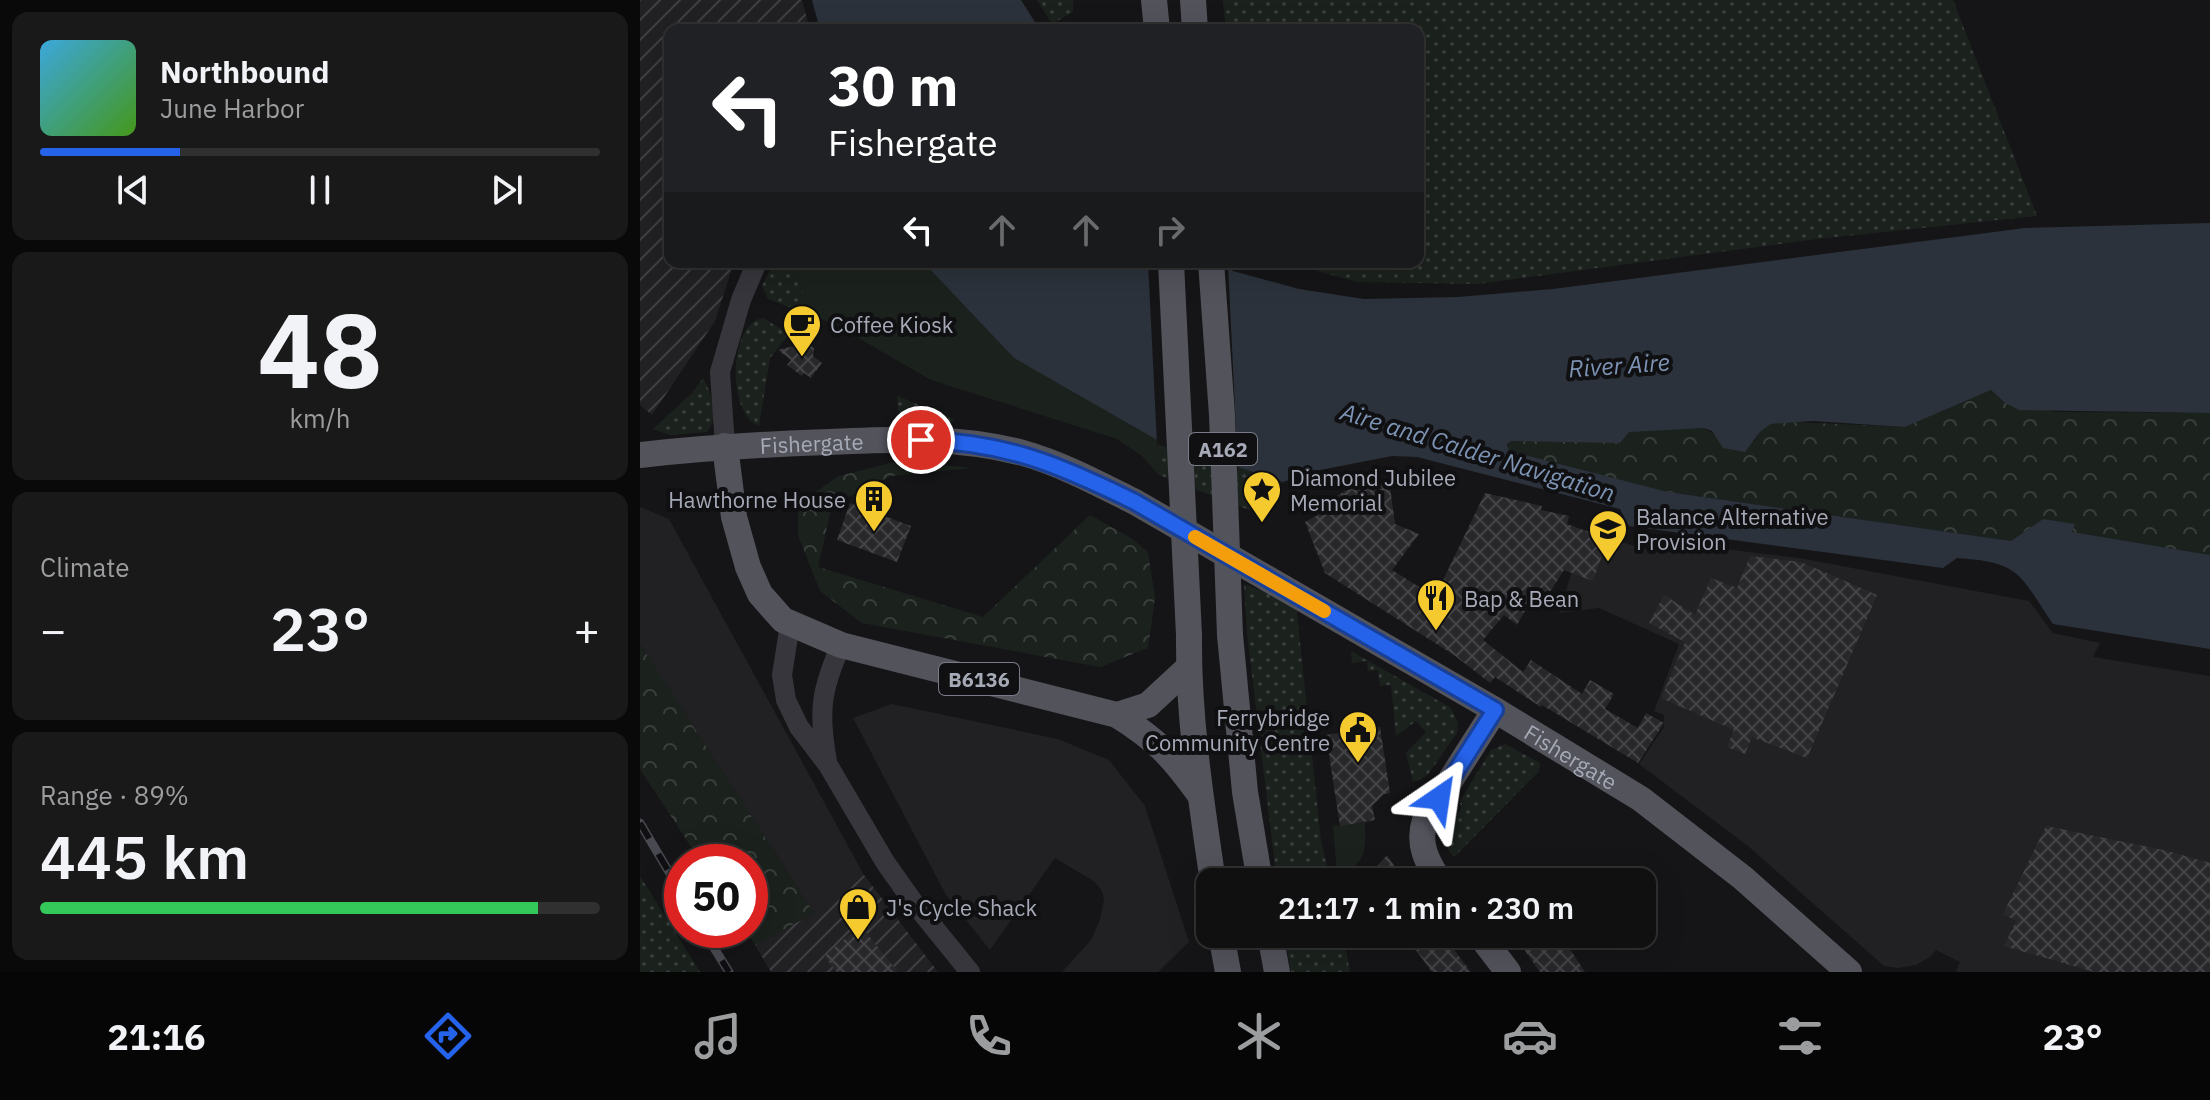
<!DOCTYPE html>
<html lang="en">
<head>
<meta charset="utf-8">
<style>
	:root { --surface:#101011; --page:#19191a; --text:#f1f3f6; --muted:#9c9d9f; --line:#303031; --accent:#2563eb }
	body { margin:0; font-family:"IBM Plex Sans",sans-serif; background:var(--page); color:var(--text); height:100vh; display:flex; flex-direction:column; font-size:30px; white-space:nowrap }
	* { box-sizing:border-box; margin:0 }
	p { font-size:26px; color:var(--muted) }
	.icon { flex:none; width:44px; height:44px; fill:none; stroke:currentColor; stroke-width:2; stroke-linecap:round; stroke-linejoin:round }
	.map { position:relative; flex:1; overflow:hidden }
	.panel { display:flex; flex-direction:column; gap:12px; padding:12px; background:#090909; width:640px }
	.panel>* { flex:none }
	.banner { position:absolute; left:24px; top:24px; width:760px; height:244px; border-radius:16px; box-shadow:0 8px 32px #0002,0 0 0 2px var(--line); background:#202124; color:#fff; overflow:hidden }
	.speed { position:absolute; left:24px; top:844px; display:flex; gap:16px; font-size:40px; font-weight:700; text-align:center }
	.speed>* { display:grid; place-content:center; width:104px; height:104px; border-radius:50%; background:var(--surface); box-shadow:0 8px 32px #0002,0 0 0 2px var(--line); line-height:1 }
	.speed .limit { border:12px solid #d22; background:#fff; color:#111 }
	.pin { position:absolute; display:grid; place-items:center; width:68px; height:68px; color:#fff; margin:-34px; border:4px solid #fff; border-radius:50%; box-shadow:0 2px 8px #0007 }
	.me { position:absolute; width:88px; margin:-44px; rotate:32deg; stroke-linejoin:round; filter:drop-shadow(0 0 6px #0008) }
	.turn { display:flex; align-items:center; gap:28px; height:168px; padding:0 32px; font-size:36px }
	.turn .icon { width:104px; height:104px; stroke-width:2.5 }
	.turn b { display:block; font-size:56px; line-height:68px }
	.lanes { display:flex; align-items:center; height:76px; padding:0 32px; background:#0003; justify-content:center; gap:40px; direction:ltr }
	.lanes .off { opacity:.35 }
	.big { font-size:60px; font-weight:600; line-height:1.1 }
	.panel .card { flex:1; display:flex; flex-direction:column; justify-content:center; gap:12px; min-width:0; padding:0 28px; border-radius:16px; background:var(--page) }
	.panel .dial { align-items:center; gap:0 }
	.dial b { font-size:104px; line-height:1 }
	.song { display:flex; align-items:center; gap:24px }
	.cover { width:96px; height:96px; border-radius:12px; background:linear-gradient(135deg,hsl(200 70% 55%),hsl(100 70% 35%)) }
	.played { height:8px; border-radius:4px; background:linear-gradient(90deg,var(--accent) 25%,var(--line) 25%) }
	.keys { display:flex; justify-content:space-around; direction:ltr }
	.heat { display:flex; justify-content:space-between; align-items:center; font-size:44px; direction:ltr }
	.charge { height:12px; border-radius:6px; background:linear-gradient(90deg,#34c759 89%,var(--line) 0) }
	.trip { position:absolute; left:556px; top:868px; width:460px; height:80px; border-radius:16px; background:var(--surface); box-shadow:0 8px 32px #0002,0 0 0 2px var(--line); font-weight:600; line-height:80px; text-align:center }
	.dock { display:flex; height:128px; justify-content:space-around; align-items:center; background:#060607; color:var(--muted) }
	.dock .icon { width:56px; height:56px }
	.dock .selected { color:var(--accent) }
	.dock b { font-size:36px; color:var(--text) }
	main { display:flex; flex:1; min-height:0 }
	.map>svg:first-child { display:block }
</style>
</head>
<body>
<main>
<section class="panel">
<div class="card">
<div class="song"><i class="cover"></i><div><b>Northbound</b><p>June Harbor</p></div></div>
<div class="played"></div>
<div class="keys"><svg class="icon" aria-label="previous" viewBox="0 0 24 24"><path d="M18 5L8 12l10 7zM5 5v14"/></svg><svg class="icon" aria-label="pause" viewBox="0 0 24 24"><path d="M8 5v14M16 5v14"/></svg><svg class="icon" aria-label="next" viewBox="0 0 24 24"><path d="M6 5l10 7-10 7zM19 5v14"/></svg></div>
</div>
<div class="card dial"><b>48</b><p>km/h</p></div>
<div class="card"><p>Climate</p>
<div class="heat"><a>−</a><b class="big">23°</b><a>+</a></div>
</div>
<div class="card"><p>Range · 89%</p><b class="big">445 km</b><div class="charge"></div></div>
</section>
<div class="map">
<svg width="1570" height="972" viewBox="0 0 1570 972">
	<defs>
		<pattern id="industrial-furrows" width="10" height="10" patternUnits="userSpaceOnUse" patternTransform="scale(2)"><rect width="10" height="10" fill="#212124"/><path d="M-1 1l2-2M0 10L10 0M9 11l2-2" fill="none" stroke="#3e3f42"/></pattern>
		<pattern id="grass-dots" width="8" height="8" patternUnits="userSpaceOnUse" patternTransform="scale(2)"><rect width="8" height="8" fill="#1b221d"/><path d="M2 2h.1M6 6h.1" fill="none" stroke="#393f3c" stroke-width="1.8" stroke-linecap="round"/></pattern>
		<pattern id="forest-crowns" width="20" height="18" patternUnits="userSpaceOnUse" patternTransform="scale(2)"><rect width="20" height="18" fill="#1b221d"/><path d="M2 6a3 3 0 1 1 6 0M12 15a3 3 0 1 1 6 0" fill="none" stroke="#393f3c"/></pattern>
		<pattern id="building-cross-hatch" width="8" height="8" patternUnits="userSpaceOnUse" patternTransform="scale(2)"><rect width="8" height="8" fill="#28282b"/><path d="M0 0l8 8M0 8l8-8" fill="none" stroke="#444448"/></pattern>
	</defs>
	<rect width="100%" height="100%" fill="#151517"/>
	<path fill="#212124" d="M0,507L29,519L224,875L174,913L0,644Z
		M945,530L1007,550L1011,540L1159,558L1389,601L1413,633L1460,643L1453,657L1570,676V972H1316L1320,962L1296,950L1290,957L1276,965L1258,968L1244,966L1108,846L999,764L1024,727V715L1014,711L1039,644L959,608L919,613Z
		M252,704L418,739L469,760L505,806L549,942L518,972H422L451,940L460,920L464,899L462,891L455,882L415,858L350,950L306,895L213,718Z"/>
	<path fill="url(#industrial-furrows)" d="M0,0H162L170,30H30V262H94L75,321L12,415L0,405Z
		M224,875L298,972H131L115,945L174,913Z"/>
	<path fill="url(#grass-dots)" d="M397,0H433V12L412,24Z
		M583,0H1313L1397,216L1177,239L837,284L717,282L645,262H778V30H586Z
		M134,262H152L164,295L194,324L128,299L122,286Z
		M123,318L149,334L130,358L119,426C86,413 89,323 123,318Z
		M63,378C72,395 80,416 67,432L30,435L13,429L52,393Z
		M257,396L314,419L304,434L265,429L259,421Z
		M517,440L643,482L609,510L519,475Z
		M604,584L656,604L681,841L691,882H637L607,633Z
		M711,651L811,708L818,723L817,733L787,776L773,782L766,753L786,732L776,721L756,736L751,685L740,686L738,670L728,671L727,661L712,663Z
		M865,744L900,763L899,771L814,857C802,845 799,829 811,816L816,817L821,809L820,801L851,750Z
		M0,876L60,972H0Z
		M644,934H703L710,972H651Z"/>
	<path fill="url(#forest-crowns)" d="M1351,390L1364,402L1415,412L1570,413V555L1431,532L1435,525L1403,519L1371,541L1028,492L869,451L867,448L871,441L1002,430L1064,428L1076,436L1114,442L1120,432L1131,424L1151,422L1265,427Z
		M258,461L332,468L251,476L192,505L178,567L343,617L450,515L491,538L508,552L515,598L508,648L460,667L222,623L180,591L158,535V504L199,476Z
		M0,644L174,913L115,945L105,930H110V862H61L0,769Z"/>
	<path fill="#1b221d" d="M152,262H283L374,358L517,440L519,475L502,456L477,439L291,380L194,324L164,295Z
		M725,822C726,859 725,857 698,882L693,826Z"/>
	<path fill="#2b323b" d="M172,0H381L400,30H180Z
		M1570,223V413L1379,410L1364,402L1351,390L1265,427L1173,421L1131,424L1120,432L1105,452L1083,448L1072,431L1064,428L989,432L980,443L871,441L867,445L869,451L1028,492L1371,541L1403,519L1435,524L1432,532L1570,555V649L1413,624C1379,574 1381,562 1317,558L1303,568L989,526L980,509L777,457L752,456L675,471L643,482L517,440L374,358L283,262H576L593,271L659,289L724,299L818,297L913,289L1385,228Z"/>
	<path fill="#151517" d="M508,262L588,264L598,471L517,444Z"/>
	<path fill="url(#building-cross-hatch)" d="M166,343L174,348L173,356L182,363L171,378L164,373L162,376L147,365L151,360L138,350Z
		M749,479L755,524L779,534L752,570L795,597L845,493L902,506L901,510L929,516L927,524L968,539L953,581L924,570L901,606L891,600L877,625L864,615L843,640L883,672L891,660L942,694L950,680L974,694L965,709L998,728L1006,713L1024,723L998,763L902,705L901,707L855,677L850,683L814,655L685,573L665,522L678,515L674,509L707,490Z
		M210,503L271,526L257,562L197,540Z
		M1110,556L1161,562L1237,595L1167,758L1112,737L1105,754L1087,747L1094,730L1021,698L1045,642L1009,623L1024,595L1055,615L1071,578L1097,588Z
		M740,727L750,793L744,794L732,806L735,820L700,826L686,735Z
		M1406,826L1528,851L1570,863V972H1454L1364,946L1376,921L1363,914Z
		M747,855L765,882H723Z
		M221,926L258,972H197L184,956Z
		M764,934H802L831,972H792Z
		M873,934H920L945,972H900Z"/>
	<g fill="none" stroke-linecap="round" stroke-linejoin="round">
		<path stroke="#36363c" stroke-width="20" d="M85,446L80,372L101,300L117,262
			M150,624L142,675L146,700L159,727L188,765L245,862L274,903L330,972
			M187,761C178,712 181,690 201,645"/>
		<g stroke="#52535b" stroke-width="26">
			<path d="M514,0L517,30"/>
			<path d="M553,0L555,30"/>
			<path d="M85,446L94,517L108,567L120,594L143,620L201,645L477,715C517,740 532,756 560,795"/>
			<path id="s1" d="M0,455C63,448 125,444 189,442C254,439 319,436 383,453C422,464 459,484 495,502L855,710L1001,799L1103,878L1209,972"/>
			<path d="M549,635C548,717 561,800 573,882"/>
			<path d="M590,635L605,792L620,882"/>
			<path d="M477,715L508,705L548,668"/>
			<path d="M800,882C787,862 777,844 785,820L855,710"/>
			<path d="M581,934L588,972"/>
			<path d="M630,934L637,972"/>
			<path d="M839,934L868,972"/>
		</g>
		<g stroke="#494a51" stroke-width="9">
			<path id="rail" d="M0,823L42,894
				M63,930L89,972"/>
		</g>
		<use href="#rail" stroke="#101012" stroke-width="6" stroke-dasharray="18" stroke-linecap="butt"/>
		<path stroke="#52535b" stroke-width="26" d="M531,262L549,635
			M571,262L582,415L590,635"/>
	</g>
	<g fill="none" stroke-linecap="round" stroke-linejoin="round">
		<g stroke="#184099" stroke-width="20">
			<path id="route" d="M281,440C366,442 420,465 495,502L855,710L799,798"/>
		</g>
		<use href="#route" stroke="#2563eb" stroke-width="14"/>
		<path stroke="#f59e0b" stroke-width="14" d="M555,537L684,611"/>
	</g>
	<defs>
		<g id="cafe-pin" transform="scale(2)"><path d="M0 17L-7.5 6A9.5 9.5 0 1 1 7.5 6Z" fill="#f5ca2f" stroke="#101012"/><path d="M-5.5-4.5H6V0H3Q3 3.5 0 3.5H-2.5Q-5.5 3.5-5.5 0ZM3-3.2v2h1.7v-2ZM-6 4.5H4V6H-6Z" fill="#111"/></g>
		<g id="sight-pin" transform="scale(2)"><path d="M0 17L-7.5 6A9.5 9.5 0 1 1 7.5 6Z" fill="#f5ca2f" stroke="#101012"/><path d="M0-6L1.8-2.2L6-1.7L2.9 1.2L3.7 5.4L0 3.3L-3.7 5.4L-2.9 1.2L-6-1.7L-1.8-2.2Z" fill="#111"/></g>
		<g id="building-pin" transform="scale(2)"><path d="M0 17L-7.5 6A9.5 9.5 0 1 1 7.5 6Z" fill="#f5ca2f" stroke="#101012"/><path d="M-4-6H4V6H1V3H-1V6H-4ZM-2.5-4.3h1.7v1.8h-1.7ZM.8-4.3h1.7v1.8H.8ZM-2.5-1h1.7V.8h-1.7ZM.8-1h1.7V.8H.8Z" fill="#111"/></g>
		<g id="school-pin" transform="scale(2)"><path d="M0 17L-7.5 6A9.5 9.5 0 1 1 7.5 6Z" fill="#f5ca2f" stroke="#101012"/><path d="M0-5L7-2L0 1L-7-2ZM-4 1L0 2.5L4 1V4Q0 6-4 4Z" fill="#111"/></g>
		<g id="restaurant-pin" transform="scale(2)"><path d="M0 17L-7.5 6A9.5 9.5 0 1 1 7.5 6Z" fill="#f5ca2f" stroke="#101012"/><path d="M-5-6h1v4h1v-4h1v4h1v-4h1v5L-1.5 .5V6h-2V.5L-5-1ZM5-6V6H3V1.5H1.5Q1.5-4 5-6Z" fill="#111"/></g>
		<g id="civic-pin" transform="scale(2)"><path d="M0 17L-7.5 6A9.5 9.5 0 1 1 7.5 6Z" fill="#f5ca2f" stroke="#101012"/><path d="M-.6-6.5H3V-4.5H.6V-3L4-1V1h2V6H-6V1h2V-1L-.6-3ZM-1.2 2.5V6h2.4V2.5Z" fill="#111"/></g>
		<g id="shop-pin" transform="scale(2)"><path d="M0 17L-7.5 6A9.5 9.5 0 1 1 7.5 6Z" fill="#f5ca2f" stroke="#101012"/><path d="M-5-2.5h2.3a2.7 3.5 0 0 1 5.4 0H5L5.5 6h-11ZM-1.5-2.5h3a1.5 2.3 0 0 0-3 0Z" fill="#111"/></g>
	</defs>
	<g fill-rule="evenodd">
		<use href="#cafe-pin" x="162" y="324"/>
		<use href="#sight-pin" x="622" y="490"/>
		<use href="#building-pin" x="234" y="499"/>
		<use href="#school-pin" x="968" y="529"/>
		<use href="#restaurant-pin" x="796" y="598"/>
		<use href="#civic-pin" x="718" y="730"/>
		<use href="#shop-pin" x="218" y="907"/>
	</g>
	<g text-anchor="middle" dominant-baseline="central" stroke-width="8" stroke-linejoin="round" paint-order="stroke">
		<g fill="#101012" stroke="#797c86" stroke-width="2">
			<rect x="549" y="433" width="68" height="32" rx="6"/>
			<rect x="299" y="663" width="80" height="32" rx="6"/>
		</g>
		<g font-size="20" font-weight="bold" fill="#a6aab7">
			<text x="583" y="449">A162</text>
			<text x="339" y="679">B6136</text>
		</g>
		<g font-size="22" fill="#a6aab7" stroke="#101012" text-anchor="start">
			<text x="190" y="324">Coffee Kiosk</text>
			<text x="650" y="477">Diamond Jubilee<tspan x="650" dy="25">Memorial</tspan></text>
			<text x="206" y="499" text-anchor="end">Hawthorne House</text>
			<text x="996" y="516">Balance Alternative<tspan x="996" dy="25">Provision</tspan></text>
			<text x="824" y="598">Bap &amp; Bean</text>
			<text x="690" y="717" text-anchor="end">Ferrybridge<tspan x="690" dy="25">Community Centre</tspan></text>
			<text x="246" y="907">J's Cycle Shack</text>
		</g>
		<g font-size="22" fill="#a6aab7" stroke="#101012">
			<text stroke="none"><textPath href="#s1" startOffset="172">Fishergate</textPath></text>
			<text stroke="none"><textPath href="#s1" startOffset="1012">Fishergate</textPath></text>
		</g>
		<g font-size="24" font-style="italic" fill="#7d93b3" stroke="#101012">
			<text transform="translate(979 365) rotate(-4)">River Aire</text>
			<text transform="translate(838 452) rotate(17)">Aire and Calder Navigation</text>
		</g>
	</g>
</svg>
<div class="speed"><div class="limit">50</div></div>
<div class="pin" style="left:281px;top:440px;background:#d93025"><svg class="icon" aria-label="arrive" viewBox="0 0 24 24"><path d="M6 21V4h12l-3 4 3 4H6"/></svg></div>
<svg class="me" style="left:799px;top:798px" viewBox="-20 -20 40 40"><path d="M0-17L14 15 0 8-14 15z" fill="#2563eb" stroke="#fff" stroke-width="4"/></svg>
<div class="trip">21:17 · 1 min · 230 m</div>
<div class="banner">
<div class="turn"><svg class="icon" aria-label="left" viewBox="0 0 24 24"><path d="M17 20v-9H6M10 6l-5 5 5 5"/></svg><div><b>30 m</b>Fishergate</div></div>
<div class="lanes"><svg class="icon" aria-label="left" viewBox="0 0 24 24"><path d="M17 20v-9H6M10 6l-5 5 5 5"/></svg><svg class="icon off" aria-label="ahead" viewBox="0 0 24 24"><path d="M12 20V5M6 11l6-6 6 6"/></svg><svg class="icon off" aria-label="ahead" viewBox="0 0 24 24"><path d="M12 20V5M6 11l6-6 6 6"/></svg><svg class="icon off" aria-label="right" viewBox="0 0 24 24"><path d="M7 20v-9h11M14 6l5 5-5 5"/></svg></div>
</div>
</div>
</main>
<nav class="dock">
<b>21:16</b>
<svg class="icon selected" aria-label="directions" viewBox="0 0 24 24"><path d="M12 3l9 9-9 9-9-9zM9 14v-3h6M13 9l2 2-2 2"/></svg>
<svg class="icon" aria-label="music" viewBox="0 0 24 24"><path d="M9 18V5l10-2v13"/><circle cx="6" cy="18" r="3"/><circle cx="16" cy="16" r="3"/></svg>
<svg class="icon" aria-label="phone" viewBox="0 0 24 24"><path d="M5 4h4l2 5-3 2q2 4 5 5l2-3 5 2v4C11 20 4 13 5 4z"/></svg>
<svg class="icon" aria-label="climate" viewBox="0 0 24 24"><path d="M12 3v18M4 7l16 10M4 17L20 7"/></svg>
<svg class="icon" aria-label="car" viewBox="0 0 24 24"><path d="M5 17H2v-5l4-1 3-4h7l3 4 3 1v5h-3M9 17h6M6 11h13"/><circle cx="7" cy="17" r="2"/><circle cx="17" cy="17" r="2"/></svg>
<svg class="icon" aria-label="filters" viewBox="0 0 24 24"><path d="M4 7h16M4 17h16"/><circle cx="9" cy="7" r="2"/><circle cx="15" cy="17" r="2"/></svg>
<b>23°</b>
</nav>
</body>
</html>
